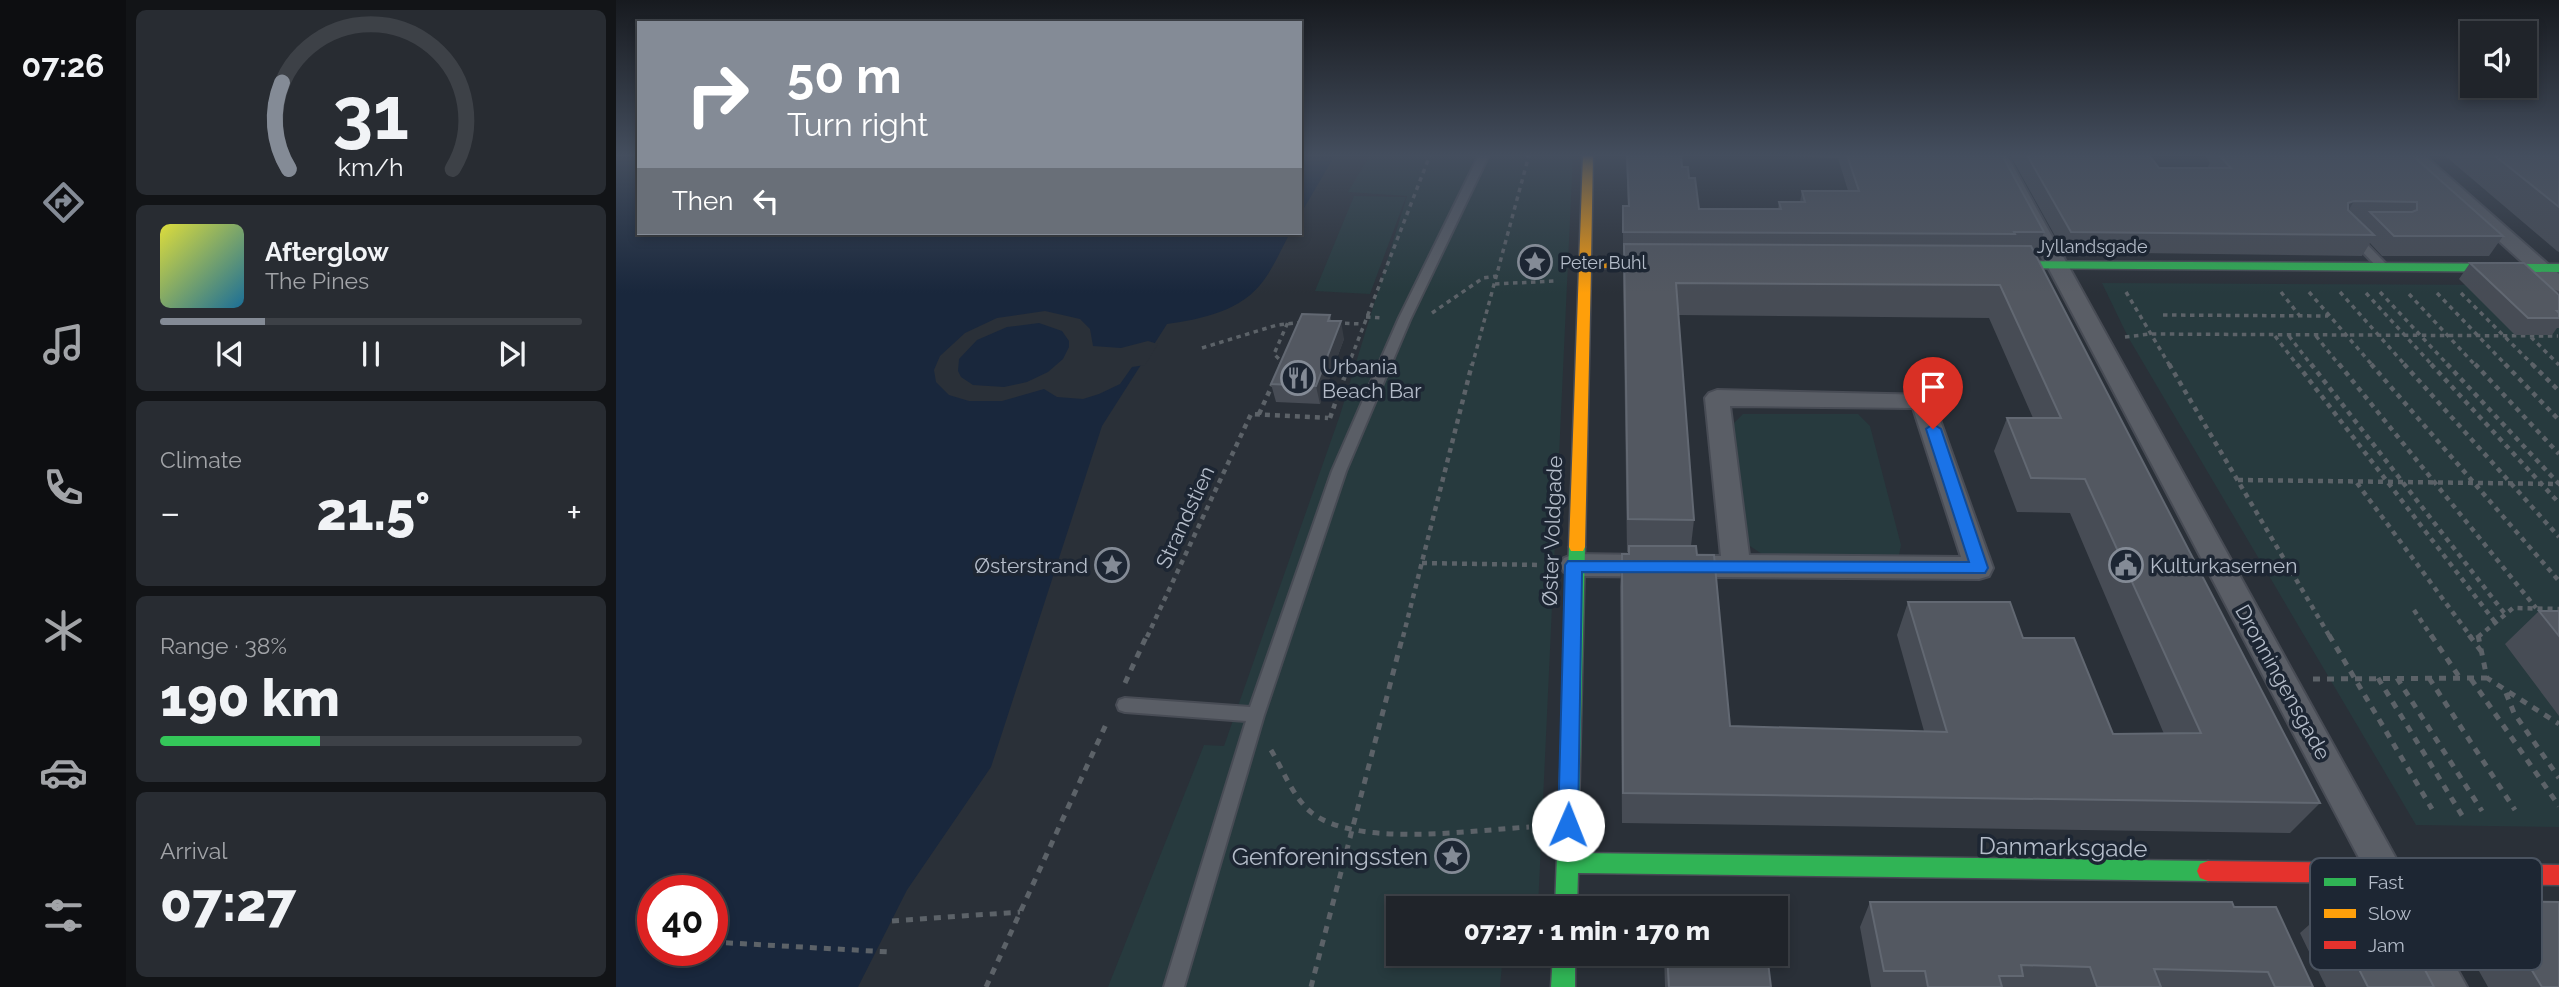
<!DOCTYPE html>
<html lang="en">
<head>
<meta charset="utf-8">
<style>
	:root { --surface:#20242a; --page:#282c32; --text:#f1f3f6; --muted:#a2a4a8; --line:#3d4147; --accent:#848b96 }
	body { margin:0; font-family:Raleway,sans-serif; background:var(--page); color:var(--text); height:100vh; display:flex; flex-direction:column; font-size:26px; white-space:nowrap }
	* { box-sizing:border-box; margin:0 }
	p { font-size:23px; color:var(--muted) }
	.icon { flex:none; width:38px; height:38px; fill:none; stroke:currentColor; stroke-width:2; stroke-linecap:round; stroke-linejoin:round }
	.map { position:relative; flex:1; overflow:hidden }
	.drawer { display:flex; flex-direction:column; gap:10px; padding:10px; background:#121417; width:490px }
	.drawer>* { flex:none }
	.hud { position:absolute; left:21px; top:21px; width:665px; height:214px; border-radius:0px; box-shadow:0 4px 10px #0003,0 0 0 2px var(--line); background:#848b96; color:#fff; overflow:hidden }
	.controls { position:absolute; left:1844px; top:21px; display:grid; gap:14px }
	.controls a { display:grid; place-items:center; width:77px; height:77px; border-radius:0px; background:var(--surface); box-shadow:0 4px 10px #0003,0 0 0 2px var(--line); font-size:35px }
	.speed { position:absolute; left:21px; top:875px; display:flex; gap:14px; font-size:35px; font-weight:700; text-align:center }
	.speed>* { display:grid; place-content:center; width:91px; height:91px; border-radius:50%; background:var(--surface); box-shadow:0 4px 10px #0003,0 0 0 2px var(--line); line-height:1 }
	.speed .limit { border:10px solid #d22; background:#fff; color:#111 }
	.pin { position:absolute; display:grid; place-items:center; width:60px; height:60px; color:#fff; margin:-72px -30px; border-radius:50% 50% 50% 0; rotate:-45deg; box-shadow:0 0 7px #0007 }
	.pin .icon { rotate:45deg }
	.me { position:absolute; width:77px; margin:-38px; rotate:1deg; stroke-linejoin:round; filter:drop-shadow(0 0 5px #0008) }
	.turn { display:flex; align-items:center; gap:24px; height:147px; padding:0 35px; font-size:32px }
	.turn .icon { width:91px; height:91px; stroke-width:2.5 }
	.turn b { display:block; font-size:49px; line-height:60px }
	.then { display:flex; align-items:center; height:66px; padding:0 35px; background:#0003; gap:14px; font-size:26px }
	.big { font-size:52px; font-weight:800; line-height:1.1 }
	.drawer .tile { flex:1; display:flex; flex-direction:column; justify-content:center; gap:10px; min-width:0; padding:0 24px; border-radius:10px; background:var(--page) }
	.drawer .dial { align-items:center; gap:0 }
	.dial svg { height:182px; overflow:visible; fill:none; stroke:var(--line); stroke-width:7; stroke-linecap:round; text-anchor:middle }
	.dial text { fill:var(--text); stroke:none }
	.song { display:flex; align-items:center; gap:21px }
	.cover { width:84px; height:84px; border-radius:10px; background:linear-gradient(135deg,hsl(60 70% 55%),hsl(200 70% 35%)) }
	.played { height:7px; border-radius:4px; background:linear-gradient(90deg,var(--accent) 25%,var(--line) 25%) }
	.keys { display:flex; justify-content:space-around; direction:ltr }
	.heat { display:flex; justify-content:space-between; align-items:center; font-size:38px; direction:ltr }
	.charge { height:10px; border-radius:5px; background:linear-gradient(90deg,#34c759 38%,var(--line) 0) }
	.trip { position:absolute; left:770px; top:896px; width:402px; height:70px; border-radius:0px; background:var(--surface); box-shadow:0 4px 10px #0003,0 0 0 2px var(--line); font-weight:800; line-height:70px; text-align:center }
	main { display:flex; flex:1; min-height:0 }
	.tabs { display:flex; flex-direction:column; width:126px; justify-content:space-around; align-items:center; background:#0d0e11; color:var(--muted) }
	.tabs .icon { width:49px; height:49px }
	.tabs .selected { color:var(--accent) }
	.tabs b { font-size:32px; color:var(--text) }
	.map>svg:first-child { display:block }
</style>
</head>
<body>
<main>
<nav class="tabs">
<b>07:26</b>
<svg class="icon selected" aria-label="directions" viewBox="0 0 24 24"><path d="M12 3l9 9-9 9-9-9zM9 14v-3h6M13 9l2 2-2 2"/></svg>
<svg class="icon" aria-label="music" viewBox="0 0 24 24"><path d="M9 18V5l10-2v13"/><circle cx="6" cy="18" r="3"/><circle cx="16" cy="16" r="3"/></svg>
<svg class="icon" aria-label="phone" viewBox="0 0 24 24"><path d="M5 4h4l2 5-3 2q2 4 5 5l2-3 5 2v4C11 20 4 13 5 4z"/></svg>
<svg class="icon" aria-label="climate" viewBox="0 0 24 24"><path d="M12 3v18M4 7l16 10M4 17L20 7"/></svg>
<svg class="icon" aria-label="car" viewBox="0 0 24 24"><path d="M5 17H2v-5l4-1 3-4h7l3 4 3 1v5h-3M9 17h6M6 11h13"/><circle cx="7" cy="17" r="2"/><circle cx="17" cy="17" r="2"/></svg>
<svg class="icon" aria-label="filters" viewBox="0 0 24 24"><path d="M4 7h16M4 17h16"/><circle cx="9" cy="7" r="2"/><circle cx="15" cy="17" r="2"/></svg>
</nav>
<section class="drawer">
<div class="tile dial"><svg viewBox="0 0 100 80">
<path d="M14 69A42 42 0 1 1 86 69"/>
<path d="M14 69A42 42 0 0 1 11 31" stroke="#848b96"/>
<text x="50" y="56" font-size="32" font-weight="700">31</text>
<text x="50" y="72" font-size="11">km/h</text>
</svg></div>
<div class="tile">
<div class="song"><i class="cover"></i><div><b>Afterglow</b><p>The Pines</p></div></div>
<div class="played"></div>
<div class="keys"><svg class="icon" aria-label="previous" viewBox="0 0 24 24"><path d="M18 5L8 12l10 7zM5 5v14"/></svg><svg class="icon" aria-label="pause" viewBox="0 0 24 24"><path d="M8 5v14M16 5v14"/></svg><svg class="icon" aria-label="next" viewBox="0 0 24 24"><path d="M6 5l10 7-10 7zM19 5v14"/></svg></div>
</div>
<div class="tile"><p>Climate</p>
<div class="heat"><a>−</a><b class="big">21.5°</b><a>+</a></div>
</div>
<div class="tile"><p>Range · 38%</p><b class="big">190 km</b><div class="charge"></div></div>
<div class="tile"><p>Arrival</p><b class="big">07:27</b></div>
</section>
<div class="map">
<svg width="1943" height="987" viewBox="0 0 1943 987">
	<rect width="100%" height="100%" fill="#2a3038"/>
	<path fill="#273a3e" d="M754,155H957L922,908H782V954H887L884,987H492L588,745L608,746L724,415L791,196L732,192Z
		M738,196L790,197L754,294L699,291Z
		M1486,283L1905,285L1943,320V827L1800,825L1512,337Z
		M1127,414H1242L1254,426L1285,545L1283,555L1277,558L1149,556L1131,544L1117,424Z"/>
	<path fill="#19273c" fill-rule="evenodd" d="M0,155H23V233H674C666,248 658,266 648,280C626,311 586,319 551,324L486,426L375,767L291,890L242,987H0ZM37,891H96V950H37Z
		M684,155H719L684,215Z"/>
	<path fill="#2a3038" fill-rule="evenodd" d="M429,311L464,319L474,329L477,346L505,348L532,341L542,344L529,365L516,367L504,384L483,394L467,399L441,397L428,389L386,401H353L333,395L320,382L318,370L324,356L349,333L381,318ZM423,323L446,331L453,341V347L447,359L432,372L411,382L388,387L357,385L345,377L342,371L343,359L361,340L391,327Z"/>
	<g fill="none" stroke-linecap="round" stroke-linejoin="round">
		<g stroke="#484c55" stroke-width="4">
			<path id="lane" d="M863,155H873L794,320L730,471L648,715L568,987H548L630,721L509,712L503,710L501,705L503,700L509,698L634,707L716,471L782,320Z
				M1739,235L1743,236L1771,265V269H1763L1735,240V236Z"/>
		</g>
		<g stroke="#484c55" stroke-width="4">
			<path id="street" d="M1373,155H1391L1851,987H1811Z
				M1788,155H1808L1943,274V291L1936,289Z
				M1101,390L1315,395L1377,568L1373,576L1363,579L958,576L948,572L944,565L948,558L958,554L1105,556L1089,398L1093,393ZM1114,406L1297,408L1345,557L1133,555Z"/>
		</g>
		<g stroke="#484c55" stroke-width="3">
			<path id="fast" d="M1371,261L1943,264V272L1367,268V262Z
				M961,541L967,543L969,547L962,853L1592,861L1600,864L1603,871L1600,878L1592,881L962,873L961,908H939L953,547L955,543Z
				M937,954H959V987H935Z"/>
		</g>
		<g stroke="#484c55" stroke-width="3">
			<path id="slow" d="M967,155H977L975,260H1059L1065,264L1059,268H975L969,547L967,551H955L953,547Z"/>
		</g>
		<g stroke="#484c55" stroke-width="3">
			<path id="jam" d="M1592,861L1943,865V885L1592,881L1584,878L1581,871L1584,864Z"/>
		</g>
		<path stroke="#5c6268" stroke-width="3.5" stroke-dasharray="4.5 4.5" stroke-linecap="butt" d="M879,284L938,281
			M1510,292L1554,366
			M1665,292L1683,315
			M1693,292L1757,366
			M1724,292L1790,366
			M1764,292L1833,366
			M1750,293L1817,366
			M1821,293L1891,366
			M1845,293L1918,366
			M1793,294L1860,366
			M816,313L867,278L881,276
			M1547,315L1712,316
			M750,317L767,318
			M720,323L747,324
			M1659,336L1682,366
			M1673,336L1696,366
			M1700,336L1724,366
			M1509,337L1534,334L1942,336
			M1915,337L1943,365
			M586,348L661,325L687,322
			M664,366L666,362L658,354L672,322
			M732,366L814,155
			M856,366L913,155"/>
		<path stroke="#5c6268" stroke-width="4.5" stroke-dasharray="5 5" stroke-linecap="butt" d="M1553,364L1714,637
			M1681,364L1879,622
			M1695,364L1889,614
			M1723,364L1920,608
			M1755,364L1943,581
			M1788,364L1943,537
			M1815,364L1943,503
			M1831,364L1943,484
			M1859,364L1943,454
			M1889,364L1943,420
			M1916,364L1943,391
			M643,414L658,381
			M714,418L733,364
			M1622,480L1943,484
			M1741,483L1855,637
			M806,563L925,565
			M1798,610L1816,637
			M531,637L635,414L712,418
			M787,637L856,364
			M1862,637L1897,608L1943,609"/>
		<path stroke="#5c6268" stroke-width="5" stroke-dasharray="7 7" stroke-linecap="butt" d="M1713,635L1816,809
			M1815,635L1844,678
			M1853,635L1865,651
			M1862,635L1871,678L1943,724
			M1762,678L1847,817
			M1781,678L1866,811
			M1813,678L1899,810
			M1697,679L1871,678
			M1855,679L1943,806
			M509,683L531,635
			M1890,693L1898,713L1943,778
			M655,750C667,770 678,799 696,813C741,848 858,830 913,827
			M276,921L404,912
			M24,938L37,939
			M96,942L274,952
			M370,987L492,720
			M695,987L787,635"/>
		<use href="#lane" fill="#5a5e66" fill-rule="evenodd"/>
		<use href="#street" fill="#5a5e66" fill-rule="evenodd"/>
		<use href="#fast" fill="#30b455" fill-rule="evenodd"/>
		<use href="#slow" fill="#ff9f0a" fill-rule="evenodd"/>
		<use href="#jam" fill="#e5322d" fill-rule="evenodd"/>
	</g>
	<path fill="#474c55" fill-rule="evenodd" d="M1010,155H1065L1066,167L1073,178L1083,209H1162L1163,202H1184L1186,191H1232L1222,158L1142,155H1386L1428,232L1421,252H1418L1704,803L1674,833L1006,823L1004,587L1006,554H1012V552H1011L1007,276L1008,252H1007V206H1012ZM1062,315L1373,318L1417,418H1391L1378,451L1401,512L1454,513L1548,734H1497L1407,638L1292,602L1281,635L1308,731L1114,726L1081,555L1075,546L1078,520Z
		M1394,155H1533L1543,168H1591L1594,163L1588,155H1796L1887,236L1873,256H1766L1754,243L1746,256L1448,252Z
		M1828,155H1943V252L1941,251Z
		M1854,263L1943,295V328H1941L1936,335H1899L1843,279Z
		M714,315L715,321L728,339L704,404L660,402L655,384Z
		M1923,611H1943V716L1889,644Z
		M1874,901L1943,987H1872L1838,927Z
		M1254,902L1618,907L1697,987H1255L1244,927Z
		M1712,908L1818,987H1710L1684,933Z
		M1048,954H1151L1155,987H1049Z"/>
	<path fill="#373c44" d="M1738,201L1727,220L1732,203Z
		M725,321L728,339L704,404L700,386Z"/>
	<path fill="#535861" stroke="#626872" stroke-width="2" d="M1011,155H1065L1066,167H1072L1073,178H1079L1083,209H1165L1163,202H1189L1186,191H1243L1231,155H1386L1428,232H1398L1399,234L1007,232V206H1013Z
		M1411,155H1533L1543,168H1615L1603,155H1796L1887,236H1778L1754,212H1796L1801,210V202L1738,201L1732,203V210L1758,235L1455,232Z
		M1878,155H1943V207Z
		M1008,244L1415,246L1704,803L1007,793L1006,554H1013V546H1080L1081,555H1098L1114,726L1331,732L1292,602H1394L1407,638H1458L1497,734L1585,733L1469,479L1415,478L1391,418H1445L1384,285L1060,283L1078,520L1012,519Z
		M1854,263H1908L1943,295V311H1941L1943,313V318H1912Z
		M686,314L714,315L712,321H725L700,386L655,384Z
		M1923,611H1943V636Z
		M1049,897L1145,899L1146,908H1050Z
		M1874,901L1943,902V987H1926Z
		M1254,902H1616L1618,907H1660L1697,987H1659L1652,972L1538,969L1545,987H1481L1474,967L1405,965L1407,976H1383L1386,987H1312L1309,971H1268Z
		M1712,908L1777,909L1818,987H1752Z
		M1051,954H1151L1155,987H1053Z"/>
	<linearGradient id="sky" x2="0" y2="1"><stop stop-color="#171a1f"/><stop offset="0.53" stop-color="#444e5e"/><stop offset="1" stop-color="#444e5e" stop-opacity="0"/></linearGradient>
	<rect width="1943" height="293" fill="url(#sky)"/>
	<path fill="#1a73e8" stroke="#114b97" stroke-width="2" d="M1317,424L1325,429L1372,568L1369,573L966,572L962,825L959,832L952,835L945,832L942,825L949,565L952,561L1353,562L1310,429Z"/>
	<defs>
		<g id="sight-ring" transform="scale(1.75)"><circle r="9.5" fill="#1d2633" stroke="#848b96" stroke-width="1.5"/><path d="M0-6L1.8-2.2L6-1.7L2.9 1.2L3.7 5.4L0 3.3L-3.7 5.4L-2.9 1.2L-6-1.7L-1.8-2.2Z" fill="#848b96"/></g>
		<g id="restaurant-ring" transform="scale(1.75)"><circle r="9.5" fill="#1d2633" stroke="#848b96" stroke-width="1.5"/><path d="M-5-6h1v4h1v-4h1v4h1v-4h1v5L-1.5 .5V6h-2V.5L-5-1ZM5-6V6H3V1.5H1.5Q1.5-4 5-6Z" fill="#848b96"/></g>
		<g id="civic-ring" transform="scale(1.75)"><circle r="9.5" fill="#1d2633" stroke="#848b96" stroke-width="1.5"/><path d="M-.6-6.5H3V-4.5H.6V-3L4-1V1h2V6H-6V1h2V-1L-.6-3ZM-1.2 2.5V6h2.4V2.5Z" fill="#848b96"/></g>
	</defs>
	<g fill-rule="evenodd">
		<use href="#sight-ring" x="919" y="262"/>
		<use href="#restaurant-ring" x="682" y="378"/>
		<use href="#sight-ring" x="496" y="565"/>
		<use href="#civic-ring" x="1510" y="565"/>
		<use href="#sight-ring" x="836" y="856"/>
	</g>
	<g text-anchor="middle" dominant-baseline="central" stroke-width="7" stroke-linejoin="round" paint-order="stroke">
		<g font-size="18" fill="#b4bcc9" stroke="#1d2633">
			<text x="1476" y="246">Jyllandsgade</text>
		</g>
		<g font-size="18" fill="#b4bcc9" stroke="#1d2633" text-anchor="start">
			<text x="944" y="262">Peter Buhl</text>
		</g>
		<g font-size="21" fill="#b4bcc9" stroke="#1d2633" text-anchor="start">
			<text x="706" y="366">Urbania<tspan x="706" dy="24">Beach Bar</tspan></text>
			<text x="472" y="565" text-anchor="end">Østerstrand</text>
			<text x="1534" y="565">Kulturkasernen</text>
		</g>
		<g font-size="21" fill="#b4bcc9" stroke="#1d2633">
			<text transform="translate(569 517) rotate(-65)">Strandstien</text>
			<text transform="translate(936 531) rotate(-88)">Øster Voldgade</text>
			<text transform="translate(1667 682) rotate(61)">Dronningensgade</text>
		</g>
		<g font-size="24" fill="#b4bcc9" stroke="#1d2633">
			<text transform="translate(1447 847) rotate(1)">Danmarksgade</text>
		</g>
		<g font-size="24" fill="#b4bcc9" stroke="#1d2633" text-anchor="end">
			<text x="812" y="856">Genforeningssten</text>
		</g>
	</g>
	<rect x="1694" y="858" width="232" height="112" rx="10" fill="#1d2633" stroke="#4a5360" stroke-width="2"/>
	<rect x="1708" y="878" width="32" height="8" fill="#30b455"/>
	<rect x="1708" y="909" width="32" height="9" fill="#ff9f0a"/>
	<rect x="1708" y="941" width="32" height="8" fill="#e5322d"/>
	<g font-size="19" fill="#b4bcc9">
		<text x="1752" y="889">Fast</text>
		<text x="1752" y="920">Slow</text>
		<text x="1752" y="952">Jam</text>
	</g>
</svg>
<div class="controls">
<a><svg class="icon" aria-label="sound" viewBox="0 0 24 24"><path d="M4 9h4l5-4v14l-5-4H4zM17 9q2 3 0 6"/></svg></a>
</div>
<div class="speed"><div class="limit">40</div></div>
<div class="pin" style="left:1317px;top:429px;background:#d93025"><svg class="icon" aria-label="arrive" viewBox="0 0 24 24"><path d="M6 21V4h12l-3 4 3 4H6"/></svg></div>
<svg class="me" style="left:952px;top:825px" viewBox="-20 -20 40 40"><circle r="19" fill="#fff"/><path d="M0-13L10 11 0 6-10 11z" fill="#1a73e8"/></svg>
<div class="trip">07:27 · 1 min · 170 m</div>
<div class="hud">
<div class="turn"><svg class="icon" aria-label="right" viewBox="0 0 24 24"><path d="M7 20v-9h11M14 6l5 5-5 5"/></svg><div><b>50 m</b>Turn right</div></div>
<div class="then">Then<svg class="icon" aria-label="left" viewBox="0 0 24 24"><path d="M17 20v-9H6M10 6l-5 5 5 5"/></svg></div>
</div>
</div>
</main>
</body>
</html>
